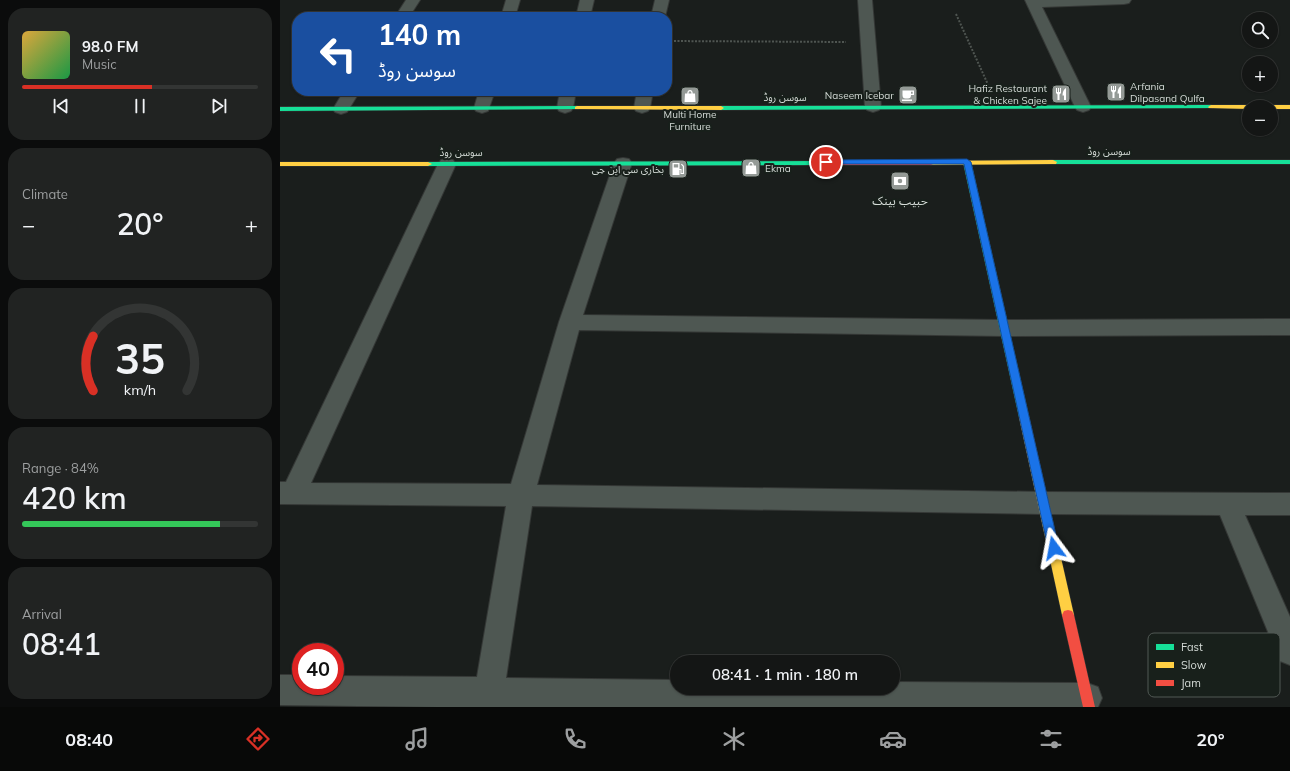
<!DOCTYPE html>
<html lang="en">
<head>
<meta charset="utf-8">
<style>
	:root { --surface:#141615; --page:#212322; --text:#f1f3f6; --muted:#9d9fa0; --line:#333534; --accent:#d93025 }
	body { margin:0; font-family:Mulish,"Noto Sans Arabic",sans-serif; background:var(--page); color:var(--text); height:100vh; display:flex; flex-direction:column; font-size:15px; white-space:nowrap }
	* { box-sizing:border-box; margin:0 }
	p { font-size:13px; color:var(--muted) }
	.icon { flex:none; width:22px; height:22px; fill:none; stroke:currentColor; stroke-width:2; stroke-linecap:round; stroke-linejoin:round }
	.map { position:relative; flex:1; overflow:hidden }
	.sheet { display:flex; flex-direction:column; gap:8px; padding:8px; background:#0b0c0c; width:280px }
	.sheet>* { flex:none }
	.hud { position:absolute; left:12px; top:12px; width:380px; height:84px; border-radius:16px; box-shadow:0 1px 3px #0004,0 0 0 1px var(--line); background:#1a4fa0; color:#fff; overflow:hidden }
	.fabs { position:absolute; left:962px; top:12px; display:grid; gap:8px }
	.fabs a { display:grid; place-items:center; width:36px; height:36px; border-radius:50%; background:var(--surface); box-shadow:0 1px 3px #0004,0 0 0 1px var(--line); font-size:20px }
	.speed { position:absolute; left:12px; top:643px; display:flex; gap:8px; font-size:20px; font-weight:700; text-align:center }
	.speed>* { display:grid; place-content:center; width:52px; height:52px; border-radius:50%; background:var(--surface); box-shadow:0 1px 3px #0004,0 0 0 1px var(--line); line-height:1 }
	.speed .limit { border:6px solid #d22; background:#fff; color:#111 }
	.pin { position:absolute; display:grid; place-items:center; width:34px; height:34px; color:#fff; margin:-17px; border:2px solid #fff; border-radius:50%; box-shadow:0 1px 4px #0007 }
	.me { position:absolute; width:44px; margin:-22px; rotate:347deg; stroke-linejoin:round; filter:drop-shadow(0 0 3px #0008) }
	.turn { display:flex; align-items:center; gap:14px; height:84px; padding:0 20px; font-size:18px }
	.turn .icon { width:52px; height:52px; stroke-width:2.5 }
	.turn b { display:block; font-size:28px; line-height:34px }
	.big { font-size:30px; font-weight:600; line-height:1.1 }
	.sheet .widget { flex:1; display:flex; flex-direction:column; justify-content:center; gap:6px; min-width:0; padding:0 14px; border-radius:16px; background:var(--page) }
	.sheet .dial { align-items:center; gap:0 }
	.dial svg { height:104px; overflow:visible; fill:none; stroke:var(--line); stroke-width:7; stroke-linecap:round; text-anchor:middle }
	.dial text { fill:var(--text); stroke:none }
	.song { display:flex; align-items:center; gap:12px }
	.cover { width:48px; height:48px; border-radius:6px; background:linear-gradient(135deg,hsl(40 70% 55%),hsl(140 70% 35%)) }
	.played { height:4px; border-radius:2px; background:linear-gradient(90deg,var(--accent) 55%,var(--line) 55%) }
	.keys { display:flex; justify-content:space-around; direction:ltr }
	.heat { display:flex; justify-content:space-between; align-items:center; font-size:22px; direction:ltr }
	.charge { height:6px; border-radius:3px; background:linear-gradient(90deg,#34c759 84%,var(--line) 0) }
	.trip { position:absolute; left:390px; top:655px; width:230px; height:40px; border-radius:20px; background:var(--surface); box-shadow:0 1px 3px #0004,0 0 0 1px var(--line); font-weight:600; line-height:40px; text-align:center }
	.tabs { display:flex; height:64px; justify-content:space-around; align-items:center; background:#080908; color:var(--muted) }
	.tabs .icon { width:28px; height:28px }
	.tabs .current { color:var(--accent) }
	.tabs b { font-size:18px; color:var(--text) }
	main { display:flex; flex:1; min-height:0 }
	.map>svg:first-child { display:block }
</style>
</head>
<body>
<main>
<section class="sheet">
<div class="widget">
<div class="song"><i class="cover"></i><div><b>98.0 FM</b><p>Music</p></div></div>
<div class="played"></div>
<div class="keys"><svg class="icon" aria-label="previous" viewBox="0 0 24 24"><path d="M18 5L8 12l10 7zM5 5v14"/></svg><svg class="icon" aria-label="pause" viewBox="0 0 24 24"><path d="M8 5v14M16 5v14"/></svg><svg class="icon" aria-label="next" viewBox="0 0 24 24"><path d="M6 5l10 7-10 7zM19 5v14"/></svg></div>
</div>
<div class="widget"><p>Climate</p>
<div class="heat"><a>−</a><b class="big">20°</b><a>+</a></div>
</div>
<div class="widget dial"><svg viewBox="0 0 100 80">
<path d="M14 69A42 42 0 1 1 86 69"/>
<path d="M14 69A42 42 0 0 1 14 27" stroke="#d93025"/>
<text x="50" y="56" font-size="32" font-weight="700">35</text>
<text x="50" y="72" font-size="11">km/h</text>
</svg></div>
<div class="widget"><p>Range · 84%</p><b class="big">420 km</b><div class="charge"></div></div>
<div class="widget"><p>Arrival</p><b class="big">08:41</b></div>
</section>
<div class="map">
<svg width="1010" height="707" viewBox="0 0 1010 707">
	<rect width="100%" height="100%" fill="#1a1e1c"/>
	<g fill="none" stroke-linecap="round" stroke-linejoin="round">
		<g stroke="#353836" stroke-width="2">
			<path id="street" d="M126,0H140L129,17H115Z
				M226,0H240L235,17H221Z
				M300,0H314L310,17H296Z
				M375,0H389L385,17H371Z
				M578,0H592L601,107L599,110L593,112L587,110L585,107Z
				M745,0H851L849,3L844,4L762,7L811,107L809,110L803,112L797,110L795,107Z
				M64,91H80L67,112L61,114L55,112L53,109Z
				M199,91H215L208,111L202,113L196,111L194,108Z
				M280,91H296L293,108L291,111L285,113L279,111L277,108Z
				M357,91H373L370,108L368,111L362,113L356,111L354,108Z
				M343,158L349,159L352,163L303,315L724,320L1010,319V335L724,336L299,330L257,485L764,492L1010,493V515H965L1010,617V665L1000,661L940,515L764,514L252,506L226,678L397,680V688H613V682L807,683L818,687L822,698L818,707H156L0,705V675H21V686H55V676L197,677L226,506L0,504V482H6L158,164L161,160L167,159L173,160L176,164L31,483L231,484L279,322L334,163L337,159Z"/>
		</g>
		<g stroke="#353836" stroke-width="1">
			<path id="fast" d="M931,105L934,107L933,108L441,110L438,108L441,106Z
				M297,106L299,107V109L0,111V107Z
				M684,160H687L691,162L749,417L747,420H741L739,417L683,162Z
				M770,160H1010V164H773L769,162Z
				M539,161H542V165L148,166L144,164L148,162Z"/>
		</g>
		<g stroke="#353836" stroke-width="1">
			<path id="slow" d="M931,105H1010V109H991V107H969V109L929,108L928,107Z
				M297,106H441L444,108L441,110L295,109V107Z
				M773,160L777,162L776,164L651,165L647,163L651,161Z
				M0,162H148L152,164L148,166H0Z
				M744,413L747,414L749,417L794,615L792,619L788,620L784,619L782,615L739,417L741,414Z"/>
		</g>
		<g stroke="#353836" stroke-width="1">
			<path id="jam" d="M536,161H651L655,163L651,165H536Z
				M788,610L792,611L794,615L815,707H803L782,615L784,611Z"/>
		</g>
		<path stroke="#4f5551" stroke-width="2" stroke-dasharray="2 1.5" stroke-linecap="butt" d="M676,14L710,89
			M387,41L566,42"/>
		<use href="#street" fill="#4e5752" fill-rule="evenodd"/>
		<use href="#fast" fill="#16e098" fill-rule="evenodd"/>
		<use href="#slow" fill="#ffcf43" fill-rule="evenodd"/>
		<use href="#jam" fill="#f24e42" fill-rule="evenodd"/>
	</g>
	<path fill="#1a73e8" stroke="#114b97" d="M687,159L691,162L779,548L778,552L774,553L770,552L768,548L684,164H546L543,162L546,160Z"/>
	<defs>
		<g id="restaurant-square" transform="scale(1)"><rect x="-9" y="-9" width="18" height="18" rx="4" fill="#949a96" stroke="#18201b"/><path d="M-5-6h1v4h1v-4h1v4h1v-4h1v5L-1.5 .5V6h-2V.5L-5-1ZM5-6V6H3V1.5H1.5Q1.5-4 5-6Z" fill="#fff"/></g>
		<g id="cafe-square" transform="scale(1)"><rect x="-9" y="-9" width="18" height="18" rx="4" fill="#949a96" stroke="#18201b"/><path d="M-5.5-4.5H6V0H3Q3 3.5 0 3.5H-2.5Q-5.5 3.5-5.5 0ZM3-3.2v2h1.7v-2ZM-6 4.5H4V6H-6Z" fill="#fff"/></g>
		<g id="shop-square" transform="scale(1)"><rect x="-9" y="-9" width="18" height="18" rx="4" fill="#949a96" stroke="#18201b"/><path d="M-5-2.5h2.3a2.7 3.5 0 0 1 5.4 0H5L5.5 6h-11ZM-1.5-2.5h3a1.5 2.3 0 0 0-3 0Z" fill="#fff"/></g>
		<g id="fuel-square" transform="scale(1)"><rect x="-9" y="-9" width="18" height="18" rx="4" fill="#949a96" stroke="#18201b"/><path d="M-5.5-6h7V0h2V4h1.3V-2.5L3-4.5l.8-.8L6-3V5H2.5V1h-1V6h-7ZM-4.2-4.7v3.2H.2V-4.7Z" fill="#fff"/></g>
		<g id="bank-square" transform="scale(1)"><rect x="-9" y="-9" width="18" height="18" rx="4" fill="#949a96" stroke="#18201b"/><path d="M-6-4H6V4H-6ZM0-2.3a2.3 2.3 0 1 0 0 4.6a2.3 2.3 0 1 0 0-4.6Z" fill="#fff"/></g>
	</defs>
	<g fill-rule="evenodd">
		<use href="#restaurant-square" x="836" y="92"/>
		<use href="#restaurant-square" x="781" y="94"/>
		<use href="#cafe-square" x="628" y="95"/>
		<use href="#shop-square" x="410" y="96"/>
		<use href="#shop-square" x="471" y="168"/>
		<use href="#fuel-square" x="398" y="169"/>
		<use href="#bank-square" x="620" y="181"/>
	</g>
	<g text-anchor="middle" dominant-baseline="central" stroke-width="4" stroke-linejoin="round" paint-order="stroke">
		<g font-size="10" fill="#d6dcd8" stroke="#18201b" text-anchor="end">
			<text x="850" y="86" text-anchor="start">Arfania<tspan x="850" dy="12">Dilpasand Qulfa</tspan></text>
			<text x="767" y="88">Hafiz Restaurant<tspan x="767" dy="12">&amp; Chicken Sajee</tspan></text>
			<text x="614" y="95">Naseem Icebar</text>
			<text x="410" y="114" text-anchor="middle">Multi Home<tspan x="410" dy="12">Furniture</tspan></text>
			<text x="485" y="168" text-anchor="start">Ekma</text>
			<text x="384" y="169">بخاری سی این جی</text>
		</g>
		<g font-size="10" fill="#d6dcd8" stroke="#18201b">
			<text x="505" y="97">سوسن روڈ</text>
			<text x="829" y="151">سوسن روڈ</text>
			<text x="181" y="152">سوسن روڈ</text>
		</g>
		<g font-size="12" fill="#d6dcd8" stroke="#18201b">
			<text x="620" y="200">حبیب بینک</text>
		</g>
	</g>
	<rect x="868" y="633" width="132" height="64" rx="6" fill="#18201b" stroke="#515854" stroke-width="1"/>
	<rect x="876" y="644" width="18" height="6" fill="#16e098"/>
	<rect x="876" y="662" width="18" height="6" fill="#ffcf43"/>
	<rect x="876" y="680" width="18" height="6" fill="#f24e42"/>
	<g font-size="11" fill="#d6dcd8">
		<text x="901" y="651">Fast</text>
		<text x="901" y="669">Slow</text>
		<text x="901" y="687">Jam</text>
	</g>
</svg>
<div class="fabs">
<a><svg class="icon" aria-label="search" viewBox="0 0 24 24"><circle cx="10" cy="10" r="6"/><path d="M15 15l6 6"/></svg></a>
<a>+</a>
<a>−</a>
</div>
<div class="speed"><div class="limit">40</div></div>
<div class="pin" style="left:546px;top:162px;background:#d93025"><svg class="icon" aria-label="arrive" viewBox="0 0 24 24"><path d="M6 21V4h12l-3 4 3 4H6"/></svg></div>
<svg class="me" style="left:774px;top:548px" viewBox="-20 -20 40 40"><path d="M0-17L14 15 0 8-14 15z" fill="#1a73e8" stroke="#fff" stroke-width="4"/></svg>
<div class="trip">08:41 · 1 min · 180 m</div>
<div class="hud">
<div class="turn"><svg class="icon" aria-label="left" viewBox="0 0 24 24"><path d="M17 20v-9H6M10 6l-5 5 5 5"/></svg><div><b>140 m</b>سوسن روڈ</div></div>
</div>
</div>
</main>
<nav class="tabs">
<b>08:40</b>
<svg class="icon current" aria-label="directions" viewBox="0 0 24 24"><path d="M12 3l9 9-9 9-9-9zM9 14v-3h6M13 9l2 2-2 2"/></svg>
<svg class="icon" aria-label="music" viewBox="0 0 24 24"><path d="M9 18V5l10-2v13"/><circle cx="6" cy="18" r="3"/><circle cx="16" cy="16" r="3"/></svg>
<svg class="icon" aria-label="phone" viewBox="0 0 24 24"><path d="M5 4h4l2 5-3 2q2 4 5 5l2-3 5 2v4C11 20 4 13 5 4z"/></svg>
<svg class="icon" aria-label="climate" viewBox="0 0 24 24"><path d="M12 3v18M4 7l16 10M4 17L20 7"/></svg>
<svg class="icon" aria-label="car" viewBox="0 0 24 24"><path d="M5 17H2v-5l4-1 3-4h7l3 4 3 1v5h-3M9 17h6M6 11h13"/><circle cx="7" cy="17" r="2"/><circle cx="17" cy="17" r="2"/></svg>
<svg class="icon" aria-label="filters" viewBox="0 0 24 24"><path d="M4 7h16M4 17h16"/><circle cx="9" cy="7" r="2"/><circle cx="15" cy="17" r="2"/></svg>
<b>20°</b>
</nav>
</body>
</html>
